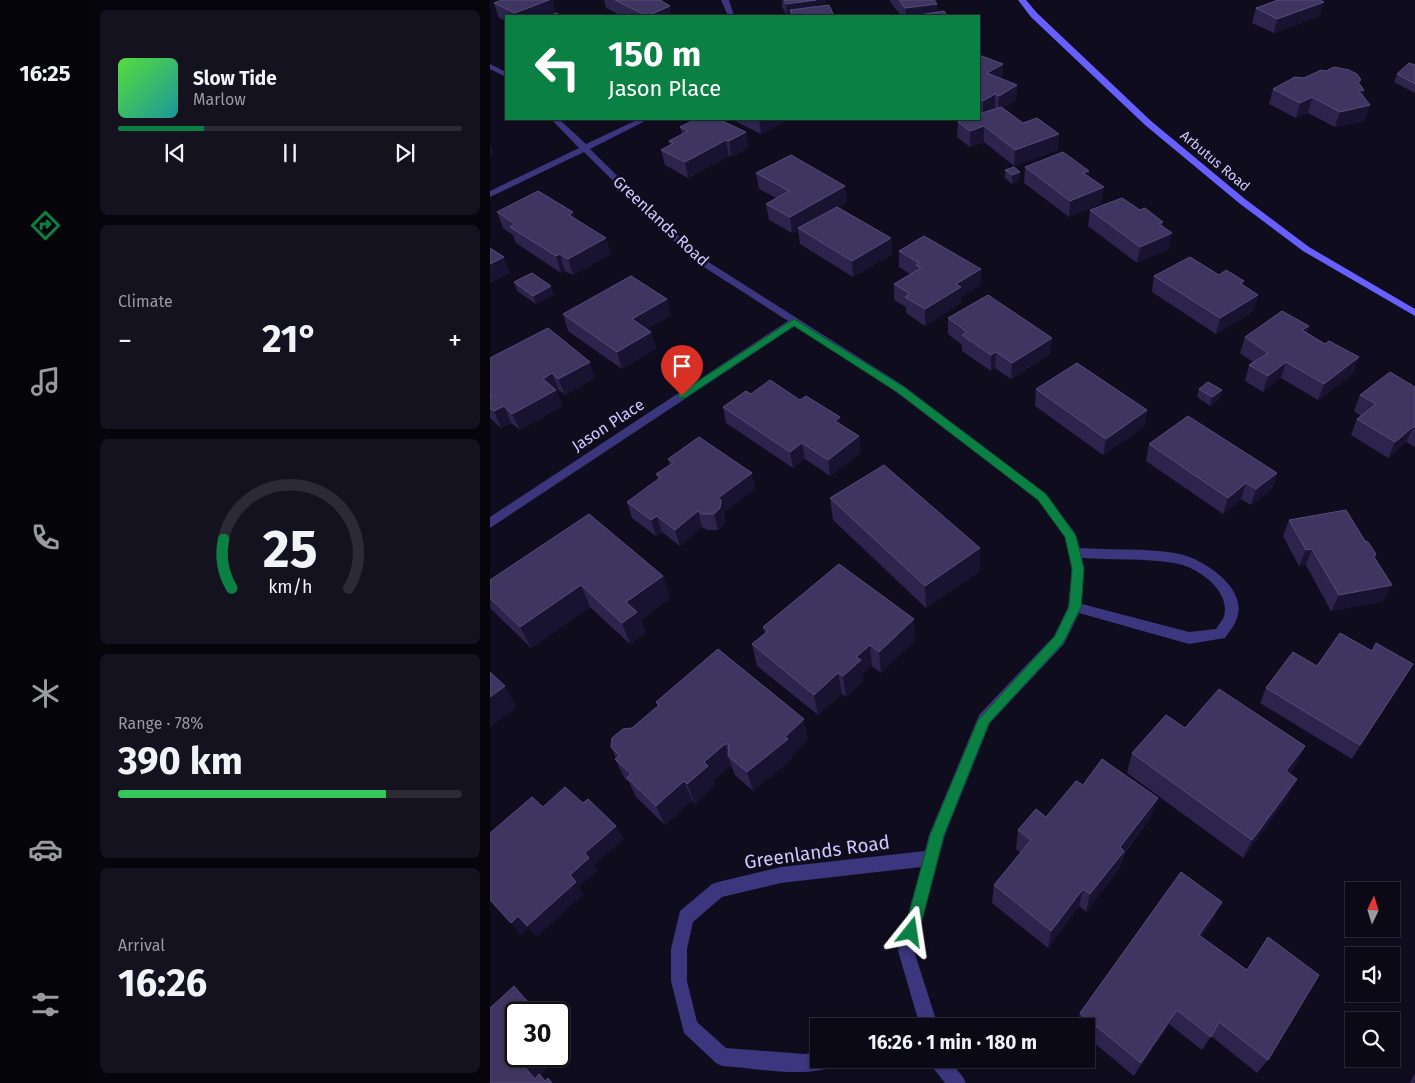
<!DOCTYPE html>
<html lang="en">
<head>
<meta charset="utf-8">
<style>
	:root { --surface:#0b0916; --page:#14121f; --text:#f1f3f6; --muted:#9a9aa1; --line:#2b2a35; --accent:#0b8043 }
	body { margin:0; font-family:"Fira Sans",sans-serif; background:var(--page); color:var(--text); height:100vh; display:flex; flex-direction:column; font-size:19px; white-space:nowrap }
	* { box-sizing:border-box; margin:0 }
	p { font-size:16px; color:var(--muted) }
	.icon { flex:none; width:28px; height:28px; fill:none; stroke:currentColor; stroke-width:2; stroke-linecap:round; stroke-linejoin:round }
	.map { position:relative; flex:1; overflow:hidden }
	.side { display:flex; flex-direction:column; gap:10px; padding:10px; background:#06050c; width:400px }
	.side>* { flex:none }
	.hud { position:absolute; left:15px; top:15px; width:475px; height:105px; border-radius:0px; box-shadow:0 1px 4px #0004,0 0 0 1px var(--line); background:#0b8043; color:#fff; overflow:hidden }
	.needle { width:32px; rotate:4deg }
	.fabs { position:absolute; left:855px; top:882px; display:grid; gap:10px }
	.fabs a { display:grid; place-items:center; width:55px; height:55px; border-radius:0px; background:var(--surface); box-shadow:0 1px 4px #0004,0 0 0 1px var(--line); font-size:25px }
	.speed { position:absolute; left:15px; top:1002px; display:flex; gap:10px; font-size:25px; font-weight:700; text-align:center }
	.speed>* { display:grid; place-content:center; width:65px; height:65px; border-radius:50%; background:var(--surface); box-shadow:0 1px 4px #0004,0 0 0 1px var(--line); line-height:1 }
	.speed .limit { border:2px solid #111; border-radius:8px; background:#fff; color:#111 }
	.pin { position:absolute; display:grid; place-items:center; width:42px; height:42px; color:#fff; margin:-51px -21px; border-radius:50% 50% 50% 0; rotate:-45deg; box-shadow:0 0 5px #0007 }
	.pin .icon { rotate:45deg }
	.me { position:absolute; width:55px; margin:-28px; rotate:15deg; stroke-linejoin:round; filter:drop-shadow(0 0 4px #0008) }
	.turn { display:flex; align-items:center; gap:18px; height:105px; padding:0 20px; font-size:22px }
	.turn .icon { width:65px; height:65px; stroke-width:2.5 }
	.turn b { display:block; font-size:35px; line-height:42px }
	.big { font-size:38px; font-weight:700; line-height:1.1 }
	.side .tile { flex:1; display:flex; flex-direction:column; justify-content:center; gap:8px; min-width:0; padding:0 18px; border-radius:8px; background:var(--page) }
	.side .dial { align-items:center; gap:0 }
	.dial svg { height:130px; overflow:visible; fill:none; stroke:var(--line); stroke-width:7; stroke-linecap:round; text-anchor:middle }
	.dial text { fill:var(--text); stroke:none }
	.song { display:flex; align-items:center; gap:15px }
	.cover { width:60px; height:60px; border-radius:8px; background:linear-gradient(135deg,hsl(110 70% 55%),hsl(180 70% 35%)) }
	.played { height:5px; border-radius:2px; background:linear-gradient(90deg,var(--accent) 25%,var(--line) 25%) }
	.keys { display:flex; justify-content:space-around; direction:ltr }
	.heat { display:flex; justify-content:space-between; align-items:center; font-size:28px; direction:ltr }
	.charge { height:8px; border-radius:4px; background:linear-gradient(90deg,#34c759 78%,var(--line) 0) }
	.trip { position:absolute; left:320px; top:1018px; width:285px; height:50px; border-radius:0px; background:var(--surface); box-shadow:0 1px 4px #0004,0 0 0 1px var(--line); font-weight:700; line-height:50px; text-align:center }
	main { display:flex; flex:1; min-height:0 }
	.tabs { display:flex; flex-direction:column; width:90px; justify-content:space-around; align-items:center; background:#040409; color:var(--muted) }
	.tabs .icon { width:35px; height:35px }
	.tabs .selected { color:var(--accent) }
	.tabs b { font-size:22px; color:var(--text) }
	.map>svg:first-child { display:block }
</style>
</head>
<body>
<main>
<nav class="tabs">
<b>16:25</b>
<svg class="icon selected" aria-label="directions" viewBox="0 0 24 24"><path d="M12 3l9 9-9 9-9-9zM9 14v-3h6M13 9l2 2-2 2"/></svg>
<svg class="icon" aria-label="music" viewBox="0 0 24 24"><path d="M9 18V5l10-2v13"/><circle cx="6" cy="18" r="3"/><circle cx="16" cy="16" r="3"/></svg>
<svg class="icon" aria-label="phone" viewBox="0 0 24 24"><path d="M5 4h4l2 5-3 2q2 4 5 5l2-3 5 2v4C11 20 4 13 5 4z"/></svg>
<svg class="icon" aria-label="climate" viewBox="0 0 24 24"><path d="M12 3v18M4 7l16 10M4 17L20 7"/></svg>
<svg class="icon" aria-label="car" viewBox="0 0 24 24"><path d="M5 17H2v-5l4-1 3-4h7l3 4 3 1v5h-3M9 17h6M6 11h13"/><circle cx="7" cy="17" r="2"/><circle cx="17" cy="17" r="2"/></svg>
<svg class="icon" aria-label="filters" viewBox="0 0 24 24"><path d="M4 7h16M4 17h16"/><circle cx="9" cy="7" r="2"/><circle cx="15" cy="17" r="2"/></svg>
</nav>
<section class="side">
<div class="tile">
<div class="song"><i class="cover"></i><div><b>Slow Tide</b><p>Marlow</p></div></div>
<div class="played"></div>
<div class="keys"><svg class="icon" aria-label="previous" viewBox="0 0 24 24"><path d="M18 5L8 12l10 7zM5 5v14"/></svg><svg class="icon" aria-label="pause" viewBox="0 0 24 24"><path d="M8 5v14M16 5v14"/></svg><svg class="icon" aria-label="next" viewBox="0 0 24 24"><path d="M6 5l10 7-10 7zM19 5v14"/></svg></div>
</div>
<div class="tile"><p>Climate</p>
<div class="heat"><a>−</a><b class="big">21°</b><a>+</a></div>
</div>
<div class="tile dial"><svg viewBox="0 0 100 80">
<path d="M14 69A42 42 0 1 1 86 69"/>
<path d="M14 69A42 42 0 0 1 9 39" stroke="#0b8043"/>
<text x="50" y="56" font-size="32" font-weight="700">25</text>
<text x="50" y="72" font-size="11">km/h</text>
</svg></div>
<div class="tile"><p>Range · 78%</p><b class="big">390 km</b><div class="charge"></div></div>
<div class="tile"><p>Arrival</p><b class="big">16:26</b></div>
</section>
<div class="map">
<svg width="925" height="1083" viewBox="0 0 925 1083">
	<rect width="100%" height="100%" fill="#0f0c1e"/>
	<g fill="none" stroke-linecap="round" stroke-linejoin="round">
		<path fill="#3b367d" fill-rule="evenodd" d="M231,0H239L244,16H238Z
			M0,64L16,72V77L0,69Z
			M61,119H69L96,144L149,119H159L100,149L209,256L414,386L556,494L585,533L590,548C620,550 656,548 685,553C711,557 758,587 747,618C745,625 739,632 735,638L699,644L589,613L574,644L500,723L455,835L424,951L448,1026H430L408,951L431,867L291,883L232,897L203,922L197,949V981L207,1022L236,1048L315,1054L329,1052V1059H351L348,1065C316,1079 266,1068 232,1066L226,1063L194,1033L181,981V949L190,911L222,884L228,882L291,867L435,851L439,835L489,715L564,636L578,607L582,569L575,537L548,500L406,392L305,326L0,528V517L298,321L203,260L94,152L0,197V191L89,148ZM592,558C622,560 654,558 684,563C706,566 741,590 734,616C733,620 728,625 726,629L699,632L592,604L594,569Z
			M439,1059H458L473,1077L476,1083H455L444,1069Z"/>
		<path fill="#675fff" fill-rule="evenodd" d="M528,0H536L547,13L661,121L755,199L819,247L925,309V316L813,251L749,203L655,125L541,17Z"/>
	</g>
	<path fill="#2c244c" d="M114,0H172L182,16H132L116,8Z
		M292,0H335L336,3L326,4L327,7L344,16H297L292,7Z
		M400,0H447V12L458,16H411L401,3Z
		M786,0H830V16L784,33L762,23L766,8L787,0Z
		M4,3L66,13L59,16H16V21L9,18Z
		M489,55L513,64L512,79L527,85L526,100L513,108L568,150L524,166L494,142L480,147L467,137L468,122L489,119Z
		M925,65V93L904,82L907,74Z
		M836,71L870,84L874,90L873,96L875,121L845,127L818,113L806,118L779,104L783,89Z
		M241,119H300L271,134Z
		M190,127L256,132L258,148L241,157L239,156L198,178L175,165L171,150L180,145L179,141L192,134Z
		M535,167L599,171L598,177L612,203L579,217L534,183Z
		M515,170L530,172V180L522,184L515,178Z
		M266,173L357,202L348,207L401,238L402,254L363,277L310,244L308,230L302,233L279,220L276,204L286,198L269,189Z
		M600,210H650L673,222V226L679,249L647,263L598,226Z
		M7,212L85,219L121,254L83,275L75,271L71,273L26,243L23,235L13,228Z
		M409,251L491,269L490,285L471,297V303L435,326L416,313V307L404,300V284L420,274L409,267Z
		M729,275L754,281L752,285L764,311L726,334L662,292L664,276Z
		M24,282L64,295L46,304L27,291Z
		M73,314L181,315L157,329L161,332L166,348L132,369L78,331Z
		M458,318L562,338L560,354L521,379L505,368L501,371L472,351V345L458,334Z
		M819,326L817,333L835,344L869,357L863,374L828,400L791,378L773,392L755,381L759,365L763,362L750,353L755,337Z
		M0,358L105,378L75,395L69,390L67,391L72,406L30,430L21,423L11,428L0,418Z
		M925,387V447L916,442L898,458L861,435L867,419L871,416L864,411L870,395Z
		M546,389L657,410L654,427L613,455L545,406Z
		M709,389L732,390L729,399L720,406L707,397Z
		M261,394L350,425L369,436L370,453L340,476L315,459L303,468L236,423L233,407Z
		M659,444L787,473L782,489L761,505L751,499L733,514L656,461Z
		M178,459L265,489L234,512L235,516L234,524L228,530H217L212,527L190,546L172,532L166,536L142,518L137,502L168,480L166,474L180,465Z
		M340,498L490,571L436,608L343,520Z
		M799,520L893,601L841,611L816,565L809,566L793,536Z
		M173,576L180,598L151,620L156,633L140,644L100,607L41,648L1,609L0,606V580Z
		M273,627L425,640L391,673L382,666L372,675L373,681L356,697L352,694L328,715L267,666L262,644L275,633Z
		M882,651L914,679L862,759L770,703L776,688L827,666Z
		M166,702L318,739L302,755V759L263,791L245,775L241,765L223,780L225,785L205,804L202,800L175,825L146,797L139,782L135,779L125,759L126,758L121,747L142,728L168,707Z
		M695,728L815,746L805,766L799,774L797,798L753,858L637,773L642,753Z
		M593,785L661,817L634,854L629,869L596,912L589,906L558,948L502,903L504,885L531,853L526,849L528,830L556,817Z
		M732,902L723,919L711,937L778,1060L767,1073L721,1036L712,1050L679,1024L644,1076L596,1036V1026H586L590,1013Z
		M925,1073V1083H920Z"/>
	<path fill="#191332" d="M59,0H63L66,13L59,16H26L25,13Z
		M322,0H335L336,3L326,4L328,15L300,10L301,16H297L296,4Z
		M443,0H447V16H416L415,8Z
		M834,2L830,16L784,33L787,19Z
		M180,6L182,16H157Z
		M513,64L512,79L497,73Z
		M527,85L526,100L508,111L509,96Z
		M874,90L870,105L869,91Z
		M505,94V109L493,116V101Z
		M822,97L818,113L806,118L810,103Z
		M880,105L875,121L845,127L850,112Z
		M269,119H300L271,134Z
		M494,126V142L480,147V131Z
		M256,132L258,148L241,157L239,141Z
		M569,134L568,150L524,166L525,150Z
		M236,140L239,156L198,178L195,162Z
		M0,142L4,154L0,156Z
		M599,171L597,187L593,173Z
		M530,172V180L522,184V175Z
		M355,186L357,202L310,229L308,228V230L302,233L300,217Z
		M614,187L612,203L579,217L580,201Z
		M83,212L88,228L79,215Z
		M673,222L671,238L682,233L679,249L647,263L650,247L669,224Z
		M116,238L121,254L83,275L78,259Z
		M401,238L402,254L363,277L362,261Z
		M70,254L75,271L71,273L66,256Z
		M14,257L20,273L0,284V264Z
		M491,269L490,285L471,297V303L435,326V309L466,284Z
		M61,286L64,295L46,304L43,296Z
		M768,295L764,311L726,334L730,318Z
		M177,299L181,315L147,335L142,319Z
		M819,326L814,342L812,330Z
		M161,332L166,348L132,369L127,352Z
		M562,338L560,354L521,379L522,363Z
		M506,352L505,368L501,371V355Z
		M869,357L863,374L828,400L834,384Z
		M100,362L105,378L75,395L68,379Z
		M796,362L791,378L773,392L778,376Z
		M62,373L69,390L67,391L72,406L30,430L22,414L53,379Z
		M732,390L729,399L720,406L722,397Z
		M14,406L21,423L11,428L4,411Z
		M657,410L654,427L613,455L616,439Z
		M350,417L352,434L345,421Z
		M924,426L916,442L898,458L905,442Z
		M369,436L370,453L340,476L338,460Z
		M312,443L315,459L303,468L300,452Z
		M262,473L265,489L234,512L235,516L234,524L228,530L224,514L228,498Z
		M787,473L782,489L761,505L766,489Z
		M756,483L751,499L733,514L738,498Z
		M208,511L212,527L190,546L185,530Z
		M167,516L172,532L166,536L161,520Z
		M490,548V571L436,608L435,586Z
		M822,549L816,565L809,566L816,550Z
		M173,576L180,598L151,620L156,633L140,644L132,623L136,602Z
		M91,585L100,607L41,648L30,627Z
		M902,585L893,601L841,611L849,595Z
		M424,619L425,640L391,673L389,652Z
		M380,645L382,666L372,675L373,681L356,697L353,676L366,657Z
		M923,664L914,679L862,759L870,745Z
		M348,673L352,694L328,715L324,695Z
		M15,686L27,707L0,727V697Z
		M314,719L318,739L302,755V759L263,791L257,772Z
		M235,744L241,765L223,780L225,785L205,804L197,784L214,762Z
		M815,746L805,766L786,791L796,771Z
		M807,779L797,798L753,858L762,840Z
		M194,781L202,800L175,825L166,806Z
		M668,798L661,817L633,854L629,869L596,912L600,894L630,847Z
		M126,826L134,839L104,865L108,870L89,887L94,894L47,937L37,926L80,875L95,853Z
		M593,889L589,906L558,948L561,931Z
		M732,902L723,919L701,951L709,935Z
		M28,916L38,928L31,935L21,923Z
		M24,986L39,1001L50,1014H48Z
		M687,1010L679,1024L644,1076L651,1063Z
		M69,1036L78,1047L51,1075L60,1083L45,1079L33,1065L41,1056H69Z"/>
	<path fill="#3e3660" stroke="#554d79" d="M12,0H59L25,13L4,3Z
		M125,0H170L180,6L157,16Z
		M294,0H326L296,4Z
		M409,0H444L447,4L415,8Z
		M788,0H830L834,2L787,19L766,8Z
		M339,5L344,16H303L300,10Z
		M454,11L458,16H423Z
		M66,13L73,16H60Z
		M489,55L513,64L497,73L527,85L509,96L505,94L493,101L489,99Z
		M919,63L925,65V84L907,74Z
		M844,67L859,70L867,74L871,80L868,82L874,90L869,91L880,105L850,112L822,97L810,103L783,89L805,77L814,78L831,70L836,71Z
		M511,107L533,123L547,118L569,134L525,150L494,126L480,131L468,122L476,119H489V114Z
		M206,119H228L256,132L239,141L236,140L195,162L171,150L184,143L179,141L198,131L190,127Z
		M573,152L599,171L593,173L614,187L580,201L535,167Z
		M301,155L355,186L300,217L276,204L299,191L266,173Z
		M524,167L530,172L522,175L515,170Z
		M48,191L83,212L79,215L116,238L78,259L70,254L66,256L20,227L25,224L7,212Z
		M632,198L650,210L655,208L673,222L669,224L682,233L650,247L600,210Z
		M347,207L401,238L362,261L308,228Z
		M434,236L491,269L466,284L471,287L435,309L415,297L420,294L404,284L431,268L426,265L429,263L409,251Z
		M0,248L14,257L0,264Z
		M700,257L729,275L736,270L754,281L750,283L768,295L730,318L664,276Z
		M42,273L61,286L43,296L24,282Z
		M141,276L177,299L142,319L161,332L127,352L73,314Z
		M498,295L562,338L522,363L506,352L501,355L472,335L477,332L458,318Z
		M792,311L819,326L812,330L835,344L839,341L869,357L834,384L796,362L778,376L759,365L778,353L755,337Z
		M58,328L100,362L68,379L62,373L53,379L66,390L22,414L14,406L4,411L0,408V398L2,397L0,396V358Z
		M587,363L657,410L616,439L546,389Z
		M900,372L925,387V427L924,426L905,442L867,419L886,404L870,395Z
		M280,380L310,400L316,396L350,417L345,421L369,436L338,460L312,443L300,452L233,407L256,391L261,394Z
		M718,382L732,390L722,397L709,389Z
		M698,416L787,473L766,489L756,483L738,498L659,444Z
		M209,437L262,473L228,498L231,500L230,508L224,514H212L208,511L185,530L167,516L161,520L137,502L171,477L166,474L183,463L178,459Z
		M394,465L490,548L435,586L340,498Z
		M856,510L875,541L878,542L886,554L884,557L902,585L849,595L822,549L816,550L799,520Z
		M99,514L173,576L136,602L147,612L132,623L91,585L30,627L0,598V580Z
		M349,564L424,619L389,652L380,645L366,657L371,660L353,676L348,673L324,695L262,644L278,631L273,627Z
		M850,633L882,651L886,643L923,664L870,745L776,688L803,652L827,666Z
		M228,649L314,719L295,737L298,739L257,772L238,756L239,744H235L214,762L218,766L197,784L194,781L166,806L137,778L141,774L125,759L130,756L121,747L122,738L133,729L142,728L169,705L166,702Z
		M0,672L15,686L0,697Z
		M729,689L815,746L796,771L807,779L762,840L642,753L676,715L695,728Z
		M612,759L668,798L630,847L634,851L600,894L593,889L561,931L504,885L541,840L528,830L546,809L556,817L586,781L593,785Z
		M75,787L93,803L98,799L126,826L95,853L99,858L80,875L86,882L37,926L28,916L21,923L0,900V833L42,797L53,807Z
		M691,872L732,902L709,935L757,970L778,937L829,975L778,1060L729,1022L721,1037L687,1010L651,1063L590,1013Z
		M24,986L48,1014H26V1056H41L33,1065L45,1079L49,1074L55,1081L58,1078L62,1083H0V1008Z"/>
	<path fill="#0b8043" stroke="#07532c" d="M304,319L414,387L556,494L586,536L594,569L591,607L573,643L499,723L454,835L429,932L426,938L421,940L416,938L414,932L440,835L488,720L565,636L579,607L582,569L575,537L548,500L407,392L304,326L195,398H188V394Z"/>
	<g text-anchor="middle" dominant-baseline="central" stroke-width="5" stroke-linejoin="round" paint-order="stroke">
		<g font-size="14" fill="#d0c8ff" stroke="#0f0c1e">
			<text transform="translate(725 161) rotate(40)">Arbutus Road</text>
		</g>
		<g font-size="16" fill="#d0c8ff" stroke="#0f0c1e">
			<text transform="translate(171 221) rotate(43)">Greenlands Road</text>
			<text transform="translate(118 425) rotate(-33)">Jason Place</text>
		</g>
		<g font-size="19" fill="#d0c8ff" stroke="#0f0c1e">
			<text transform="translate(327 852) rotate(-8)">Greenlands Road</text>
		</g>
	</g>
</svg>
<div class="fabs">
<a><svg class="needle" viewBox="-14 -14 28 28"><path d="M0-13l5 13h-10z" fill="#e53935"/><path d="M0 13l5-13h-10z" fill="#9a9aa1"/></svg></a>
<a><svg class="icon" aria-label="sound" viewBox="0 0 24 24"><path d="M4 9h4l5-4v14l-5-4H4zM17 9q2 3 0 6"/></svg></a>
<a><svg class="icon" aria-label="search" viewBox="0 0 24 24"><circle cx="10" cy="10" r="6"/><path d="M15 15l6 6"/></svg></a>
</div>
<div class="speed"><div class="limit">30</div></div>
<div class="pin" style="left:192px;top:396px;background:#d93025"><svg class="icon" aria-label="arrive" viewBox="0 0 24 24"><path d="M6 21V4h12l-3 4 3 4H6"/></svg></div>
<svg class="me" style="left:421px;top:932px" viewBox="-20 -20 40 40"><path d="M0-17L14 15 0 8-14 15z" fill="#0b8043" stroke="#fff" stroke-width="4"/></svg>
<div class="trip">16:26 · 1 min · 180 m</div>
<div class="hud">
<div class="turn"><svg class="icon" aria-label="left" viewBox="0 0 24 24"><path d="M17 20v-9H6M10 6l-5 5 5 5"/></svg><div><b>150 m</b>Jason Place</div></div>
</div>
</div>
</main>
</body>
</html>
